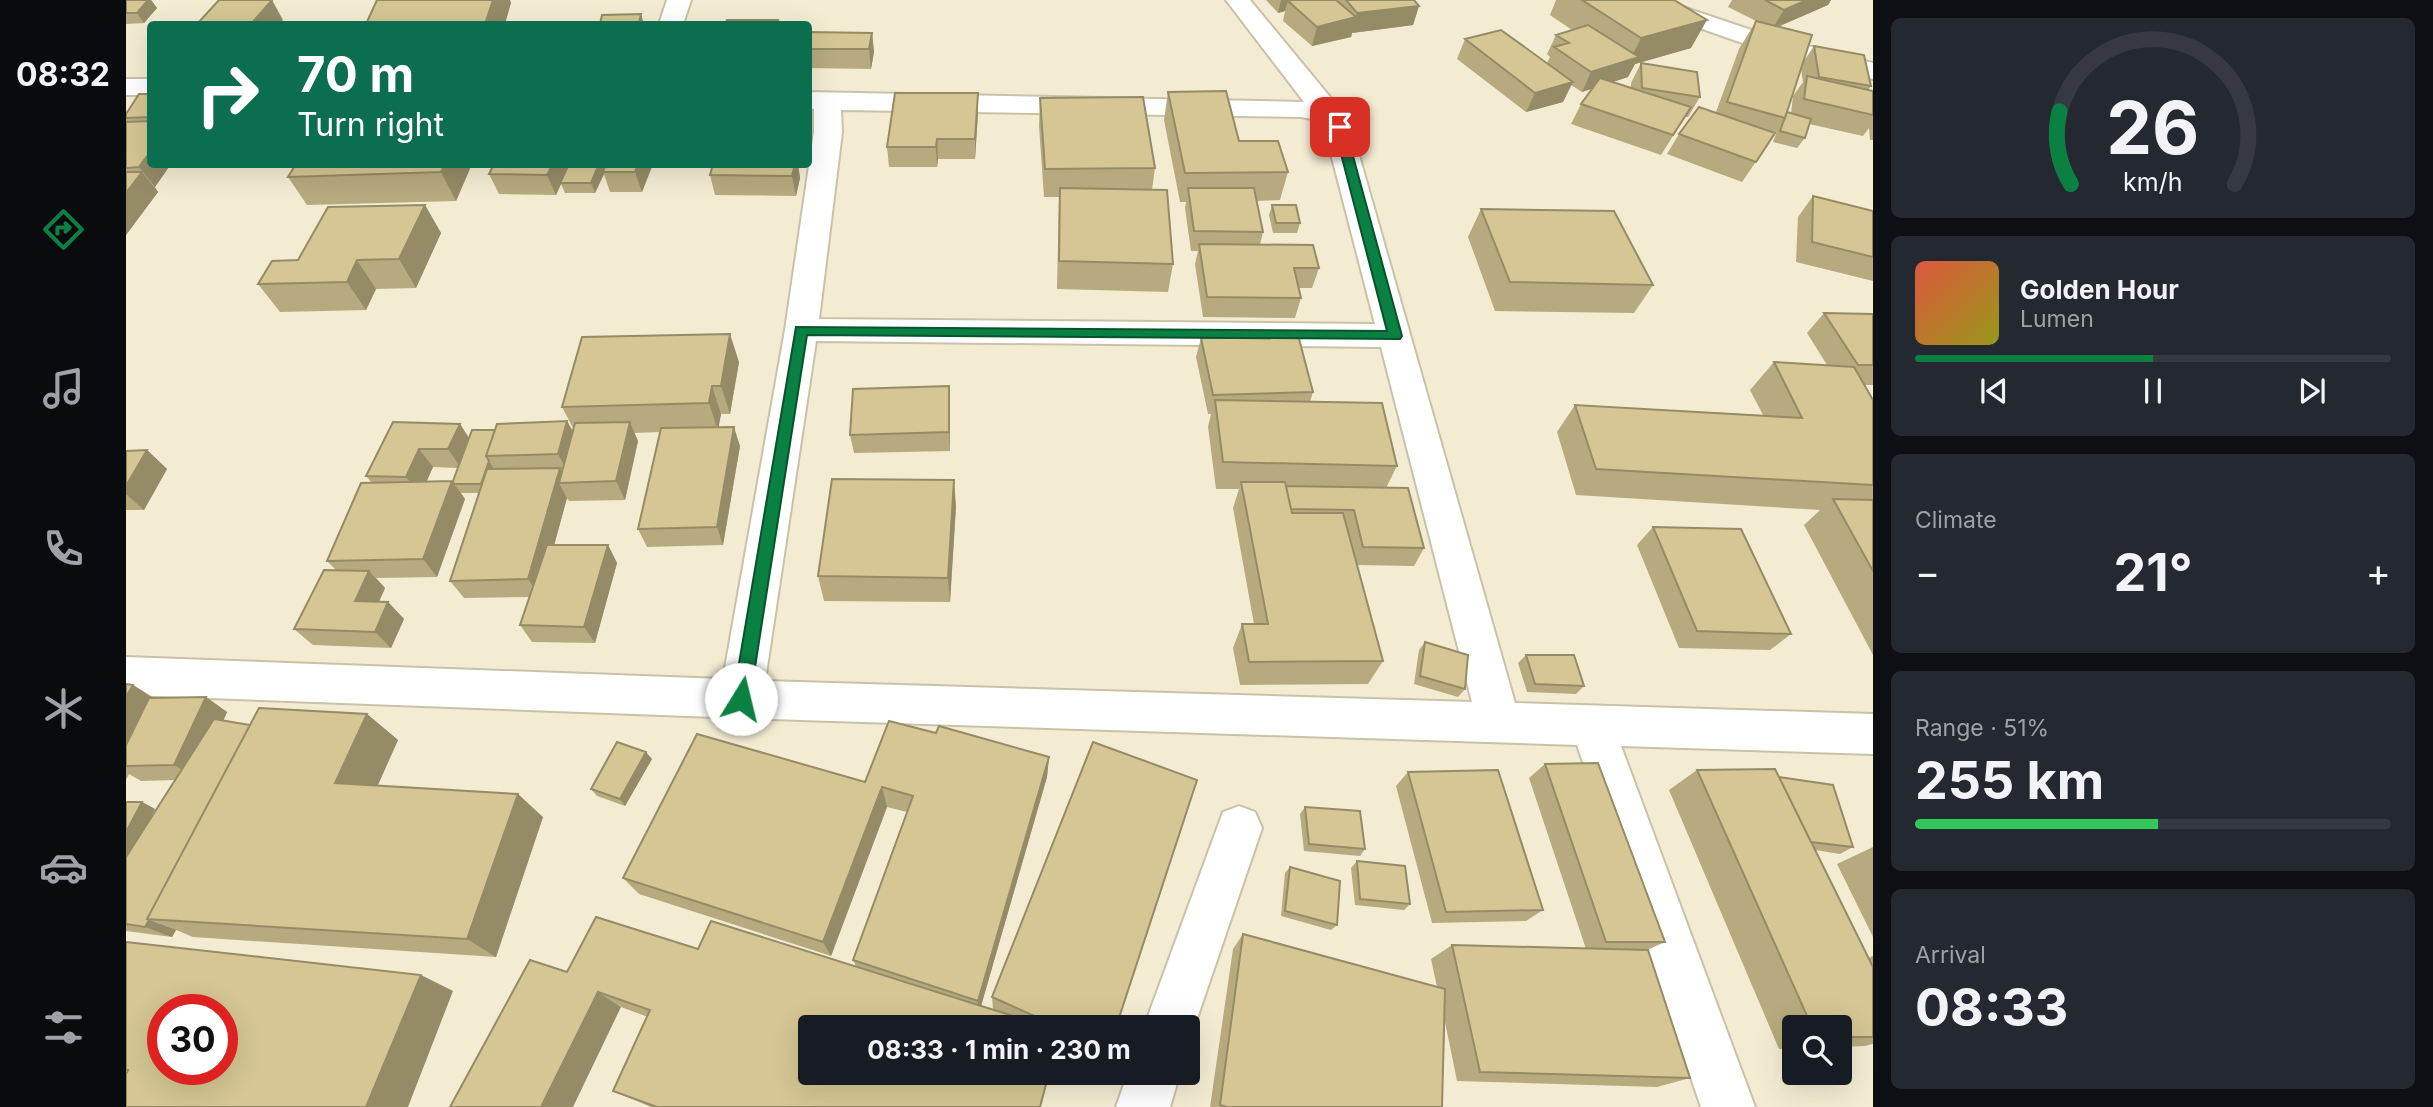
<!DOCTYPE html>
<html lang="en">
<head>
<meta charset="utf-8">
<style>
	:root { --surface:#171b24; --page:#242831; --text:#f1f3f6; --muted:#9ea1a6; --line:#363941; --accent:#0b8043 }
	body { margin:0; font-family:Inter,sans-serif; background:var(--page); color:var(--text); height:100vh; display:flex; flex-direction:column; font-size:26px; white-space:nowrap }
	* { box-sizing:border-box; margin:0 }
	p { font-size:23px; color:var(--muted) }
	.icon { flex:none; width:38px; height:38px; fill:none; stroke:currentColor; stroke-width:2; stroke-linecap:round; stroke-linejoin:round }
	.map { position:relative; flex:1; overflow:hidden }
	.drawer { display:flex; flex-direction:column; gap:18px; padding:18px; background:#0d0f14; width:560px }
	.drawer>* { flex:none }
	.banner { position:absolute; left:21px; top:21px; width:665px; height:147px; border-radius:7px; box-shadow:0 7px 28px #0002; background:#0b6e4f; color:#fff; overflow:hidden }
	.controls { position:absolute; left:1656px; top:1015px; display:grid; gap:14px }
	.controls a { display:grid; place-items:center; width:70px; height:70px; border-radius:7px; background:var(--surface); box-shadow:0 7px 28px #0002; font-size:35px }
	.speed { position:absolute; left:21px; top:994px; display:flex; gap:14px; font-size:35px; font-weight:700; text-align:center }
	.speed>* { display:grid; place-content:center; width:91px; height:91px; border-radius:50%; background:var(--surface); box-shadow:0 7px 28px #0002; line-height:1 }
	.speed .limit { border:10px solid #d22; background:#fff; color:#111 }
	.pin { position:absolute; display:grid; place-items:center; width:60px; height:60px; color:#fff; margin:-30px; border-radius:14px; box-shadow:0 4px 10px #0006 }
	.me { position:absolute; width:77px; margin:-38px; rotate:9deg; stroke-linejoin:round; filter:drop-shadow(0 0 5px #0008) }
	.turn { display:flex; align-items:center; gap:24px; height:147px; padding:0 35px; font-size:32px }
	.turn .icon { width:91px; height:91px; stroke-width:2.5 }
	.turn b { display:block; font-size:49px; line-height:60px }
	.big { font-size:52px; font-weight:700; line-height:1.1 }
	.drawer .tile { flex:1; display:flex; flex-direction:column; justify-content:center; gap:10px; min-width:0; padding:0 24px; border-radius:10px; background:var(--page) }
	.drawer .dial { align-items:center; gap:0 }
	.dial svg { height:182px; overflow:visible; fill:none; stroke:var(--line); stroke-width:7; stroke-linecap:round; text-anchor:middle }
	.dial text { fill:var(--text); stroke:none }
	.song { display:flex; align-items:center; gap:21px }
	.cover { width:84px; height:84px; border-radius:10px; background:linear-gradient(135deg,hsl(10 70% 55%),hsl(60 70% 35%)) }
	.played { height:7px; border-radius:4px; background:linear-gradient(90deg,var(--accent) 50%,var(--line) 50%) }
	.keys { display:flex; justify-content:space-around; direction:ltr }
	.heat { display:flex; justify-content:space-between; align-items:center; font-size:38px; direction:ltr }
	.charge { height:10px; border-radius:5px; background:linear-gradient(90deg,#34c759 51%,var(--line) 0) }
	.trip { position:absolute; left:672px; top:1015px; width:402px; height:70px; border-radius:7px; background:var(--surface); box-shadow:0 7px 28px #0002; font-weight:700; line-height:70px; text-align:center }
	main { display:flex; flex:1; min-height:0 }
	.dock { display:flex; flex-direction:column; width:126px; justify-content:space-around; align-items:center; background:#090b0e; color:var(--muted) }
	.dock .icon { width:49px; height:49px }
	.dock .selected { color:var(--accent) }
	.dock b { font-size:32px; color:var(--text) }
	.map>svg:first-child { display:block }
</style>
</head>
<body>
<main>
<nav class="dock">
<b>08:32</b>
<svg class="icon selected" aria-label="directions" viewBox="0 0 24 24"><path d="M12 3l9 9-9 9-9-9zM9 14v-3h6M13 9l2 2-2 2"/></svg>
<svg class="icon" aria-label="music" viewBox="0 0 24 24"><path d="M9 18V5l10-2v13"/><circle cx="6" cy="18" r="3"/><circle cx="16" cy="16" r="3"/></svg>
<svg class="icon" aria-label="phone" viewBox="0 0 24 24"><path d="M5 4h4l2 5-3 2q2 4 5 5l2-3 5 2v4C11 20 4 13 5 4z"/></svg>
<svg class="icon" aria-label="climate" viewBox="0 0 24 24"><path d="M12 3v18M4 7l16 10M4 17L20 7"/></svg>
<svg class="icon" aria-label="car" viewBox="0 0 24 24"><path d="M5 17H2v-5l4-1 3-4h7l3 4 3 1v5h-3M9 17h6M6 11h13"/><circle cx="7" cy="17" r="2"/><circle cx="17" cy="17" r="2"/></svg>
<svg class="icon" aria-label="filters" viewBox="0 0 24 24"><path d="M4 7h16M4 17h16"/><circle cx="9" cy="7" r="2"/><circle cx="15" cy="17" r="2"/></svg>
</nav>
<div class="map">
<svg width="1747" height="1107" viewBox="0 0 1747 1107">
	<rect width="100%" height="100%" fill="#f4ecd2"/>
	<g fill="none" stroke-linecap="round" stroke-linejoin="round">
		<g stroke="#c9c2a8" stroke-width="4">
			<path id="minor" d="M541,0H565L557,24H533Z
				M1100,0H1124L1223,120L1389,703L1747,714V754L1495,746L1629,1107H1575L1451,745L615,718L0,695V657L597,679L659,330L688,132V109L682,108V92L1178,102ZM715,110L1174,117L1193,120L1197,123L1249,324L693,319L716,132ZM690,341L1255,347L1346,702L639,681Z
				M1554,6L1643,36L1747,63V79L1625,46L1545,18L1542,13L1545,8Z
				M0,79H24V95H0Z
				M1113,806L1129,812L1136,828L1062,1045V1027H1018L1097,812Z
				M1002,1073H1054L1044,1107H990Z"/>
		</g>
		<use href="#minor" fill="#fff" fill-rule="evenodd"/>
	</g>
	<path fill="#b7aa7e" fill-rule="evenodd" d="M0,0H25L31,8L18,23L0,24Z
		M1140,0H1288L1293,6L1287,25L1226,33L1225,37L1186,46L1157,21L1159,11L1152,13Z
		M1430,0H1548L1565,48L1509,64L1502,77L1487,82L1505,88V83L1515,63L1574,97L1562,117H1559L1535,155L1445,124L1455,104L1466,88L1456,92L1445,85L1437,102L1400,112L1331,59L1339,39L1421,63L1424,57L1421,54L1430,35L1446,30L1424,15Z
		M1606,0H1705L1702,5L1652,27L1677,62L1688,46L1745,86L1742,90L1747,91V140H1744L1743,128L1737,136L1683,124L1679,138L1671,148L1647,142L1651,131L1616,182L1541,154L1553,134L1590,112L1613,49L1630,21L1602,7ZM1675,69L1677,82L1667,96L1665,113L1661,112Z
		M476,15L518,24H474Z
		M682,32L746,33L748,52L745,69L682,68Z
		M1042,92L1113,141L1162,172L1154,200L1131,201L1137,232L1134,245L1193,268L1186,288H1173L1175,298L1169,318L1077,317L1069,264L1072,251H1065L1059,208L1060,202H1054L1038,120Z
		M852,93V113L849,159H812L811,167H763L761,147Z
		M24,94V164H45L29,187L32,192L0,235V114Z
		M914,98L1029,168L1026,190L1047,264L1042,292L931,289L933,197H918L913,126Z
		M170,164H346L330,201L181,205L162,177Z
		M527,164L516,192H484L478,174L469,193H439L435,184L430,195L373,194L363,174Z
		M587,164H672L674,178L670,196L589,195L584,175Z
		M1687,196L1747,211V281L1670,262L1672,217Z
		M299,205L315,233L290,288L250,289L240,310L154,312L132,284L172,260Z
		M1146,205L1174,223L1171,233H1147L1143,215Z
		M1355,209L1527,285L1508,313L1369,311L1342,237Z
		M1698,313L1747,314V385H1739L1747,400V655L1678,525L1694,510L1450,495L1431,432L1449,405L1637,415L1624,390L1648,362L1701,365L1681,333Z
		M1075,338L1187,392L1184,402L1271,466L1260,488L1298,548L1288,566L1231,565L1257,661L1242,684L1114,685L1107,648L1116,624H1128L1107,508L1113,489H1090L1082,427L1085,414H1082L1070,357Z
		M613,362L604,414H595L592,428L614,446L597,545L521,547L512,529L534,432L508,433L512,441L499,500L443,501L441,498L428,545H482L491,563L469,643L406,642L394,625L403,597L338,598L324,581L353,493H335L339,499L311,577L250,578L259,588L253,601L262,602L278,619L265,648L187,645L168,629L210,570L201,561L246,483L240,476L334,424L343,438L369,430L441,421L447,431V428L436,407ZM307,467L332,468L327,481H301Z
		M824,406V451L728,453L724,435Z
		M21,450L41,469L18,510H0V451Z
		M830,506L824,602L698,601L692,576Z
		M1527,527L1665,634L1644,650L1553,648L1511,545Z
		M1299,642L1339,689L1332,697L1288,684L1293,650Z
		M1400,655L1458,686L1450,694L1401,692L1392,663Z
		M0,684L7,685L28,698L80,697L101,712L97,721L124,725L241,714L272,740L252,785L417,817L370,957L67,937L50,930L46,937L0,931V802H16L29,809L21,825L49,780L15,781L3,774L0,780Z
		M810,733L923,757L921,777L855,1006L867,1009L866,997L990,1027H684L914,1107H525L487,1091L522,1017L495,1007L441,972L572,949L730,966L727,960L781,812L761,807L705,956L513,894L497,878L739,782Z
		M526,759L499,806L471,796L465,789Z
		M1419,764L1539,942L1521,950L1564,1078L1531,1087L1331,1081L1319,1022L1316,1107H1084L1107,949L1117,934L1311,987L1305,959L1326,945L1460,949L1403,778Z
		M1571,770L1653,777L1727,847L1714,854L1689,850L1742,958L1747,956V1044L1739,1046L1713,1047V1027H1668V1048L1653,1049L1543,790Z
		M1282,772L1417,910L1400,921L1306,923L1270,786Z
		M1179,807L1239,849L1234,856L1178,851L1174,814Z
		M1747,847V937L1711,864Z
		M1231,861L1284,904L1278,910L1229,905L1225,868Z
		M1164,867L1211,925L1205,930L1155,916L1159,873Z"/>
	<path fill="#958b67" d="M22,0H25L31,8L18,23L11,13Z
		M146,0L157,20L153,24H125Z
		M367,0H384L385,3L379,24H359Z
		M1155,0H1204L1162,1L1159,11L1152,13Z
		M1681,0H1705L1702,5L1646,29L1658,10Z
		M1293,6L1287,25L1226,33L1225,37L1186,46L1191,27L1229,18L1231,13Z
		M515,14L518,24H513V23Z
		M1581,20L1565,48L1509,64L1502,77L1456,92L1465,72L1504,60L1515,38Z
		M746,33L748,52L745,69L743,49Z
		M1447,82L1437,102L1400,112L1409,93Z
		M852,93V113L849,159V139Z
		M811,139L812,159L811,167L810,147Z
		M24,152V164H45L29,187L13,167Z
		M319,164H346L330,201L315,172Z
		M427,164H444L430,195L421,175Z
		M473,164H482L477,172L478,174L469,193L465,183Z
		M512,164H527L516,192L509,172Z
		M669,164H672L674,178L670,196L666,176Z
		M16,172L32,192L0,235V193Z
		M299,205L315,233L290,288L273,259Z
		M231,260L250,289L240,310L221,282Z
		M604,334L613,362L604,414L595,386Z
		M586,386L595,414L592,431L583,403Z
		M823,386L824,406V451L823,432Z
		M441,421L451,440L442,472L432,454Z
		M504,422L512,441L499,500L490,481Z
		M334,424L346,443L335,468L322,449Z
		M608,427L614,446L597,545L591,527Z
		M293,449L307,467L294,495L280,477Z
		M21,450L41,469L18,510L0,494V486Z
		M363,461L369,471L361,493L355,484Z
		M434,468L442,483H433L441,498L414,597L402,579Z
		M828,480L830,506L824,602L822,578Z
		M326,481L339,499L311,577L297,559Z
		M482,545L491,563L469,643L458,627Z
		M243,571L259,588L246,618L229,601Z
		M262,602L278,619L265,648L249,632Z
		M7,685L41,707L0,766V697Z
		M80,697L101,712L72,779L48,765Z
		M241,714L272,740L242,807L209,783Z
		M520,752L526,759L499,806L494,799Z
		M923,757L921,777L853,1013L852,1001Z
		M756,787L761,807L705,956L697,942Z
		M392,794L417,817L370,957L341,939Z
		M16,802L29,809L0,863V832Z
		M23,920L50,930L46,937L19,927Z
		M295,975L327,991L282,1107H240Z
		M472,992L495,1007L447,1107H415Z"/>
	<path fill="#d5c693" stroke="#958b67" stroke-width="2" fill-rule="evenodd" d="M0,0H22L11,13H0Z
		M93,0H146L125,24H71Z
		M251,0H367L359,24H240Z
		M1167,0H1210L1230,17L1191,27L1162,1Z
		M1220,0H1288L1293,6L1231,13Z
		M1456,0H1548L1581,20L1515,38Z
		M1639,0H1681L1658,10Z
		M515,14L513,23L474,24L476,15Z
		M601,20H652L651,24H599Z
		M1630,21L1686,35L1659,118L1601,102Z
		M1462,25L1513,57L1465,72L1428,47L1443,43L1430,35Z
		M1375,30L1447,82L1409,93L1339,39Z
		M682,32L746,33L743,49H682Z
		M1688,46L1738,55L1745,86L1693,77Z
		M1515,63L1571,72L1574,97L1516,88Z
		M1681,76L1747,91V115L1678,99Z
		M1474,78L1565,107L1547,135L1455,104Z
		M1100,91L1113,141H1152L1162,172L1059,173L1042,92Z
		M769,93H852L849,139H811L810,147H761Z
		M13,94H24V117L0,118V114Z
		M1017,97L1029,168L919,169L914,98Z
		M1573,107L1649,133L1630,162L1553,134Z
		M1661,112L1685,119L1679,138L1654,131Z
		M24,121V152L13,167L0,168V122Z
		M170,164H319L315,172L162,177Z
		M368,164H427L421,175L363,174Z
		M443,164H473L465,183H434Z
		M480,164H512L509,172H477Z
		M587,164H669L666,176L584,175Z
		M0,172H16L0,193Z
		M934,188L1041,190L1047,264L933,261Z
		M1062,188H1128L1137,232L1068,231Z
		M1687,196L1747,211V257L1686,242Z
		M299,205L273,259L231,260L221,282L132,284L146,261L172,260L202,207Z
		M1146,205H1170L1174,223H1150Z
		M1355,209L1488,211L1527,285L1384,282Z
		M1073,244L1187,245L1193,268H1168L1175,298L1081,297Z
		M1698,313L1747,314V365H1732Z
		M604,334L595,386H586L583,403L436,407L456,337Z
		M1172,335L1187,392L1087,395L1075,338Z
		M1648,362L1728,367L1747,400V485L1470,469L1449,405L1676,418Z
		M823,386V432L724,435L727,389Z
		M1089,400L1256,403L1271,466L1097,462Z
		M441,421L432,454L360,456L371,424Z
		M267,422L334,424L322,449H293L280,477L240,476Z
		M504,422L490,481L433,483L449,423Z
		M608,427L591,527L512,529L535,428Z
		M346,430H369L360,456L363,461L355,484H328L327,481Z
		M21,450L0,486V451Z
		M434,468L402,579L324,581L361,469Z
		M706,479L828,480L822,578L692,576Z
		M326,481L297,559L201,561L235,483Z
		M1115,482H1159L1166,513H1217L1257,661L1123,662L1116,624H1142Z
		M1160,486L1282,488L1298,548L1237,547L1228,510L1165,509Z
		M1707,499L1747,500V571Z
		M1527,527L1615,529L1665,634L1571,631Z
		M421,545H482L458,627L394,625Z
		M198,570L243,571L229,601L262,602L249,632L168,629Z
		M1299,642L1342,655L1339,689L1294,676Z
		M1400,655H1448L1458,686L1409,684Z
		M0,684L7,685L0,697Z
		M80,697L48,765L0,766V745L23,698Z
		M133,708L241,714L209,783L392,794L341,939L21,919Z
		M88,719L124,725L21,919L23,920L19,927L0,924V857Z
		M763,721L810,733L813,726L923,757L852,1001L727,960L787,796L756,787L697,942L497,878L571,734L739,782Z
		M491,742L520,752L494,799L465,789Z
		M967,742L1071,780L990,1027H933L866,997Z
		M1472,763L1539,942H1480L1419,764Z
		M1649,769L1747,967V1037H1713V1027H1686L1571,770Z
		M1372,770L1417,910L1320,912L1282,772Z
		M1653,777L1707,785L1727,847L1685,842Z
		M0,802H16L0,832Z
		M1179,807L1234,811L1239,849L1183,844Z
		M1231,861L1279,866L1284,904L1234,899Z
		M1164,867L1214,881L1211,925L1159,911Z
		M470,917L572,949L585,921L922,1027H684V1073H923L914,1107H531L487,1091L524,1010L472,992L415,1107H324L404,960L441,972Z
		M1117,934L1319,989L1316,1107H1101L1094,1105Z
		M0,942L295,975L240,1107H0V1074L2,1070H0ZM37,1010H96V1069H37Z
		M1326,945L1522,950L1564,1078L1354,1072Z"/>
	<path fill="#0b8043" stroke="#07532c" stroke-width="2" d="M1210,124L1219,127L1276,336L1274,339L681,335L624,699L622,705L615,707L609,705L607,699L670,327L1261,331L1208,127Z"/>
</svg>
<div class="controls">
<a><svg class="icon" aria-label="search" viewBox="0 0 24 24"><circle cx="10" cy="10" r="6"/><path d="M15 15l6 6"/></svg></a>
</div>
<div class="speed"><div class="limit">30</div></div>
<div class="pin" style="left:1214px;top:127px;background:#d93025"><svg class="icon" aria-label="arrive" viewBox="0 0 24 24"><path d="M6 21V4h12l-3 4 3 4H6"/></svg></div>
<svg class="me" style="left:615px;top:699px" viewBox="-20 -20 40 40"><circle r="19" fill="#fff"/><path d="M0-13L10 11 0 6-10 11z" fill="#0b8043"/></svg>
<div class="trip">08:33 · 1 min · 230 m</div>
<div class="banner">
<div class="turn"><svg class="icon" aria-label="right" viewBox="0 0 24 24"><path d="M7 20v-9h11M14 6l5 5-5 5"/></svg><div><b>70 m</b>Turn right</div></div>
</div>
</div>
<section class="drawer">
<div class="tile dial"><svg viewBox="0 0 100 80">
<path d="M14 69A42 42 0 1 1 86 69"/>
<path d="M14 69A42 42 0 0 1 9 37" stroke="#0b8043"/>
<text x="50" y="56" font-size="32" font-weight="700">26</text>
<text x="50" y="72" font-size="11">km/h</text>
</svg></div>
<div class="tile">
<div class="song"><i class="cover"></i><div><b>Golden Hour</b><p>Lumen</p></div></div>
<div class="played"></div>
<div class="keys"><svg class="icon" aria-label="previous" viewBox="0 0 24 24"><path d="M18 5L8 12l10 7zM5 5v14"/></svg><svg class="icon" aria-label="pause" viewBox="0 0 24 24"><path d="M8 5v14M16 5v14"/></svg><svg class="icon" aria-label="next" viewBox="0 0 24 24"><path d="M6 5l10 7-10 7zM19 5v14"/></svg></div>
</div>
<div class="tile"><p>Climate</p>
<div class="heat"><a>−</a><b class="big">21°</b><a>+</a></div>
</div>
<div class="tile"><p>Range · 51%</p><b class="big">255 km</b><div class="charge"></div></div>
<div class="tile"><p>Arrival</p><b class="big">08:33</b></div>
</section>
</main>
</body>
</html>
